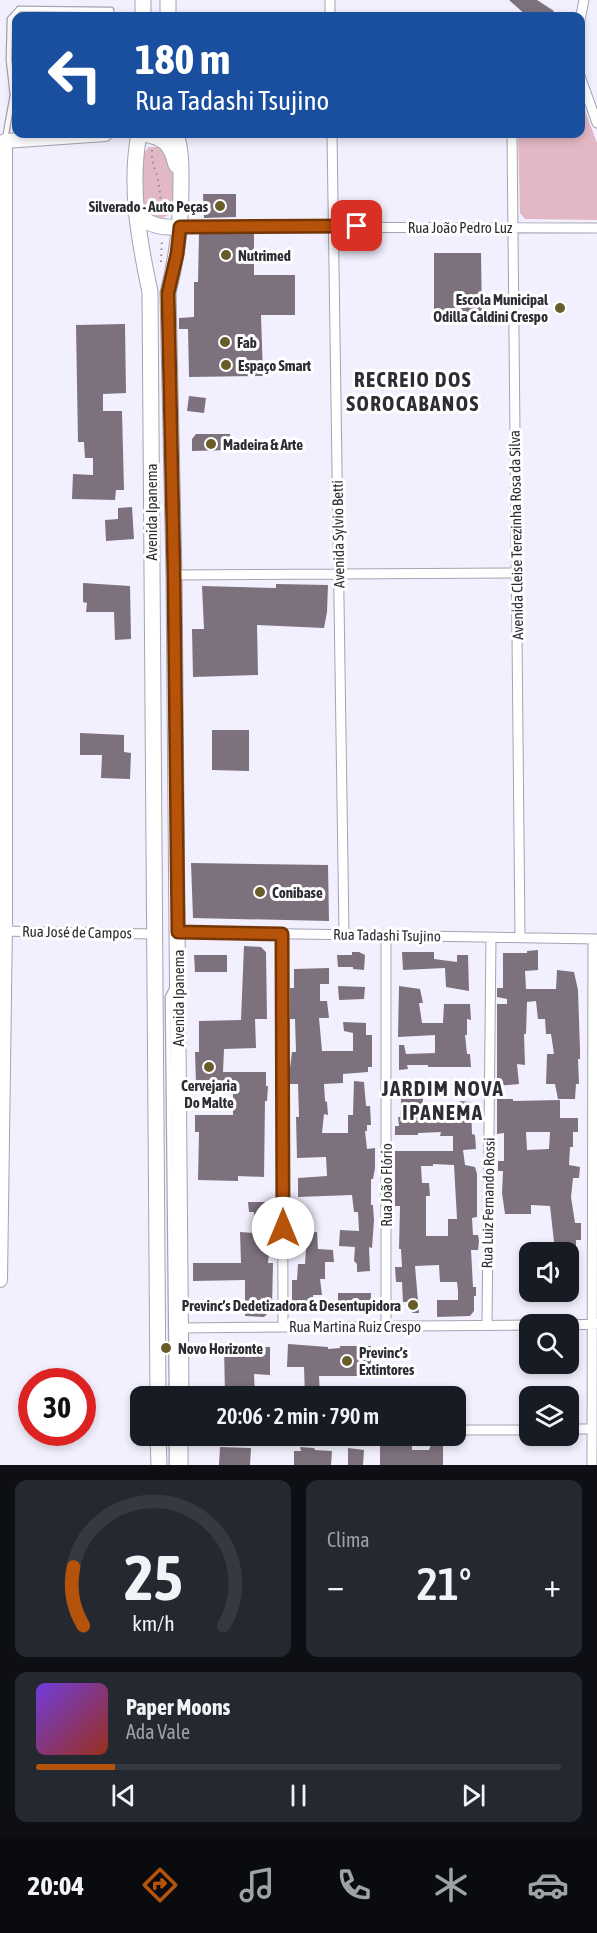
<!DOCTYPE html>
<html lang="pt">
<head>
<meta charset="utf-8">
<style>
	:root { --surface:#171b24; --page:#242831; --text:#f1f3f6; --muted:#9ea1a6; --line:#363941; --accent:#b45309 }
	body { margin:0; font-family:"Asap Condensed",sans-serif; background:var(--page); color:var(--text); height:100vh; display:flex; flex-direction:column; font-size:22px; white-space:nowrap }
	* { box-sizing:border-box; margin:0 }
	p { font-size:20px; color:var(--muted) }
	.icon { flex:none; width:33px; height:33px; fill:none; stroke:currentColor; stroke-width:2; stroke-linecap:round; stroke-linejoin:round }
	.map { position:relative; height:1465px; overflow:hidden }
	.panel { display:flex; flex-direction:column; gap:15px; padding:15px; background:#0d0f14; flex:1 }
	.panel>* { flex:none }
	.guide { position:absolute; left:12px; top:12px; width:573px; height:126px; border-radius:12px; box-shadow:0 3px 9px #0003; background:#1a4fa0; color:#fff; overflow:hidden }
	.buttons { position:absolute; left:519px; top:1242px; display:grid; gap:12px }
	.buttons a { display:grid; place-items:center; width:60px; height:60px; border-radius:12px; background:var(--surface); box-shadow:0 3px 9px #0003; font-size:30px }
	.speed { position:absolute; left:18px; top:1368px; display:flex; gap:12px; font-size:30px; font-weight:700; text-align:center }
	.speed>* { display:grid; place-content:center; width:78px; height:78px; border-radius:50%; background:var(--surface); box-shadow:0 3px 9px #0003; line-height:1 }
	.speed .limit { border:9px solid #d22; background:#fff; color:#111 }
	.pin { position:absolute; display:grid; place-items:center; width:51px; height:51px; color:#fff; margin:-26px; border-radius:12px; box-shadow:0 3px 9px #0006 }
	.me { position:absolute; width:66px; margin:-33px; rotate:0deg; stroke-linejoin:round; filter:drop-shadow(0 0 4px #0008) }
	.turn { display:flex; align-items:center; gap:21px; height:126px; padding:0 24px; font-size:27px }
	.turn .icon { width:78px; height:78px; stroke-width:2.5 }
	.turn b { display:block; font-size:42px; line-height:51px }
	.big { font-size:45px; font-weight:600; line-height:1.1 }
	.panel .widget { flex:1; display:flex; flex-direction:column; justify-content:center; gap:9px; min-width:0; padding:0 21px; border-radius:12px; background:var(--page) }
	.panel .dial { align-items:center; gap:0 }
	.dial svg { height:156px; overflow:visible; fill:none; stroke:var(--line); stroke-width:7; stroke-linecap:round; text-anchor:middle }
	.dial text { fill:var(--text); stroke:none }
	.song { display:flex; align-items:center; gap:18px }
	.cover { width:72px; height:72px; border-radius:9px; background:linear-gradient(135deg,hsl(260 70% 55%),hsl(10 70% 35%)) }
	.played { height:6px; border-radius:3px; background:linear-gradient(90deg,var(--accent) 15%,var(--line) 15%) }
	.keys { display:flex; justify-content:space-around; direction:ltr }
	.heat { display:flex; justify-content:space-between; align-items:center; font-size:33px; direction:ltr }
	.panel .tiles { flex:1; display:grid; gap:15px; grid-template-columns:1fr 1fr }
	.widget:last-child { grid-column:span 2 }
	.trip { position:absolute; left:130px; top:1386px; width:336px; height:60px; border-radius:12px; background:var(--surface); box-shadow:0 3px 9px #0003; font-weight:600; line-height:60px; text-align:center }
	.menu { display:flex; height:96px; justify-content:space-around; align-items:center; background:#090b0e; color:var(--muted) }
	.menu .icon { width:42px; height:42px }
	.menu .active { color:var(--accent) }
	.menu b { font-size:27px; color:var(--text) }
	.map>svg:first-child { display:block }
</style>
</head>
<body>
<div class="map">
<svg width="597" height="1465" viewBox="0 0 597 1465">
	<rect width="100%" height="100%" fill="#f2f0fe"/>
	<path fill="#e3b8c5" d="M581,100L597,143V220L525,219L520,213L518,134H580Z
		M149,147H159L172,162L175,206L169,215L159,219L151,217L141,206C141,187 134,160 149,147Z"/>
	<path fill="#7c717d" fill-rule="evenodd" d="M509,0H537L554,11L549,16H527Z
		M203,194H236V217L204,218Z
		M199,234H254V275H295V315H261L263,376L189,377L188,329H179V318L194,317V282H198Z
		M434,253H481L482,319H434Z
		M125,324L126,393L103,394V411H122L124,490H116L115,500L72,499L73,474L93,475V458H85L84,442H78L76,325Z
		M189,396L206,398L204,413L187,411Z
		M196,434H230L231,450L192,451V439Z
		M132,507L134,539L106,541L105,520L118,519V508Z
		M83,583L130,586L131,639L115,640L114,612H86L87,603L83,602Z
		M276,584L328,585L327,612L324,628L257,625L258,675L193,677L192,629H204L202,586L276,588Z
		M212,730H249V771L212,770Z
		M80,733L124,735V752L131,753L130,779L101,778L102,755H80Z
		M191,863L328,865L329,921L193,918Z
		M244,946L261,947L266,952L267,1019H255L256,1048L224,1049L223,1072H266V1086H268L267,1101H265L264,1177L238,1176V1181L198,1180L199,1132H195V1115H233V1081L196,1083L195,1052H199V1021L241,1020Z
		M538,950V970L525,971L526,989H556L557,970L574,972L578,990L580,1050V1059H578L579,1084H576L575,1099H558L555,1084H546L547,1054H554L551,1034H546L545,1019H538L536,1001L527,1002L526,1034H524L525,1065L517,1064L519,1084L497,1086V1004H507V999L497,997V988H503V953H527V951Z
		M352,952H359L365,955L364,970L353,969V967H338L337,955H352Z
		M402,952H434V959L457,962V955H468L469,991L446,987L445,968L403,970Z
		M194,955H227V972H195Z
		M329,968V984H320V1001H327L329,1018H319L322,1051H353V1033L344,1031L343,1022L366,1023V1035H372V1067H368V1072L343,1074V1083L324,1084L325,1101L327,1102L328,1115L324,1114L322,1133H348V1115H353L354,1081L364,1082L366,1106H370L371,1125H367V1131H365L367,1149L375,1148V1168L373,1179H371V1205H373L374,1220L372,1248L369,1247L370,1271L357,1272V1264L354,1261L355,1247L339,1246L340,1230L359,1231L358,1212H354L352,1195L298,1197V1178L327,1176L326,1157L297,1158L296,1117H299L298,1084H290L289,1076L292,1052H296L295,1019H290V988H294V969Z
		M338,986L365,987L364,999L339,1000Z
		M399,986L420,989L423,1003H419L422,1023H443L444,1004H470L471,1020L467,1019V1035H465L467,1054H470L471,1067H428V1065H407L408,1069L399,1070V1045H404L406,1054L435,1053V1035L398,1037Z
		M402,1086L424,1089L422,1108L441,1113V1103L460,1104V1101L471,1102L472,1134L475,1135L476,1149L463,1150L465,1165L475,1167L477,1174V1217L472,1218L473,1235H478L479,1241L478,1250H471L473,1287H476V1296H474V1311L470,1316L437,1317V1300H458V1291L457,1282H440L439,1265L415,1266L419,1313H413L408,1308V1302H403L402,1282H396L395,1267H402L401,1249H399L400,1206H395V1151H453V1136H440L441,1132L418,1133V1135H395V1126H399L398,1117H400ZM433,1164L454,1165L457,1219H448V1236H426V1196H430L429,1183H422L421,1166H433Z
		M497,1099H513V1101L560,1100V1118H578V1132H573V1147H570L569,1165L580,1167L579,1178H573L571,1197L575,1223H581V1240H576V1252H548V1242H554L550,1206L531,1205V1214H505L502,1193L503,1171H498V1161H504V1133L497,1134ZM526,1132H550L549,1149L527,1150Z
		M248,1202H269L271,1233L268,1263H273L272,1309L264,1317L245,1316V1280L193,1281V1263H241L240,1232L254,1233V1212H249Z
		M317,1232L318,1249L333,1250L334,1262H325V1279H320L322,1295H313L314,1307H292V1280H297L298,1264H305L306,1248H296V1233Z
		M338,1293H371V1308L338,1307Z
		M288,1344L328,1347V1349L340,1348V1346H371V1376H319L320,1396H305L304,1367H287Z
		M224,1346H237V1352H256V1347H270V1375L254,1374L255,1396H225Z
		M380,1443L412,1445V1450H429L431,1445H443V1465H380Z
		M220,1447L251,1448L250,1465H219Z
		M300,1447L314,1448L315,1450L332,1451L331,1465H294V1451H301Z
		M348,1448L364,1450L363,1465H348Z"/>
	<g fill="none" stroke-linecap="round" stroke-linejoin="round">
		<g stroke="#a5a3b3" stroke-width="7">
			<path id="lane" d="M5,139L13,95L9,60L10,19L19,9L111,10V16
				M172,1396L168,997L172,989
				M172,1436V1465"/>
		</g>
		<g stroke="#a5a3b3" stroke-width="11">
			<path id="street" d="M330,0V16
				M580,20L584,0
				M580,76L597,123
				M332,134L344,934
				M512,134L520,937
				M180,227L597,228
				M174,575L516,573
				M0,931L154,934
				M178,932L597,939
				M282,934L283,1326
				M386,936V1326
				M487,1325L491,937
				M568,1325L597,1324
				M180,1328L530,1325
				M568,1429H591
				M456,1430H530
				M592,1465L593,939"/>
		</g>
		<g stroke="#a5a3b3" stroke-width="16">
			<path id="secondary" d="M0,1280L5,924V141L105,134"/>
		</g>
		<g stroke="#a5a3b3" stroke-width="17">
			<path id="primary" d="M143,0V16
				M168,16V0
				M139,134C129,187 139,240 150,292L158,1396
				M144,134C165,138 171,144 176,165
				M176,134C181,149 181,164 181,180C181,222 178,253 168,293L174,575L181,1396
				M135,211C148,226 161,228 180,227
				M158,1436L159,1465
				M180,1465V1436"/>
		</g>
		<path stroke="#8c8b95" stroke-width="2" stroke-dasharray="1.5 4.5" stroke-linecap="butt" d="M152,150V160L158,179L163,215
			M161,262L162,238"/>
		<use href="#lane" stroke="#fff" stroke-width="4.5"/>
		<use href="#street" stroke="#fff" stroke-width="9"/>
		<use href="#secondary" stroke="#fff" stroke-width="14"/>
		<use href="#primary" stroke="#fff" stroke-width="15"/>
	</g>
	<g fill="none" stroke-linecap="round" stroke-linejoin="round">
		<g stroke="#753606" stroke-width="15">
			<path id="route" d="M283,1228L282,934L178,932L174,575L168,293L177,254L180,227L357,226"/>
		</g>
		<use href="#route" stroke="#b45309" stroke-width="10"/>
	</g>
	<g fill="#685c29" stroke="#fff" stroke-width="2">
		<circle cx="220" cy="206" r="6"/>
		<circle cx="226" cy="255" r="6"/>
		<circle cx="560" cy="308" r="6"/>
		<circle cx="225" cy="342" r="6"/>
		<circle cx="226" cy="365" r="6"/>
		<circle cx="211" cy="444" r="6"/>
		<circle cx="260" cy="892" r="6"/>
		<circle cx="209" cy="1067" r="6"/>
		<circle cx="413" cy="1305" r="6"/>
		<circle cx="166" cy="1348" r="6"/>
		<circle cx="347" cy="1361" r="6"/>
	</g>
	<g text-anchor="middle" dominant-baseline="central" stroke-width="6" stroke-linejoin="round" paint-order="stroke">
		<g font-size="15" font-weight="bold" fill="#2e2d33" stroke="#fff" text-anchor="start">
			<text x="208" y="206" text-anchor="end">Silverado - Auto Peças</text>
			<text x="238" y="255">Nutrimed</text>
			<text x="548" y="299" text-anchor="end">Escola Municipal<tspan x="548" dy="17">Odilla Caldini Crespo</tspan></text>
			<text x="237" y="342">Fab</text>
			<text x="238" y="365">Espaço Smart</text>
			<text x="223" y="444">Madeira &amp; Arte</text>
			<text x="272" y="892">Conibase</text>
			<text x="209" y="1085" text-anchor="middle">Cervejaria<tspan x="209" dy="17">Do Malte</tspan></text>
			<text x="401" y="1305" text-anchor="end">Previnc’s Dedetizadora &amp; Desentupidora</text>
			<text x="178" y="1348">Novo Horizonte</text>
			<text x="359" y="1352">Previnc’s<tspan x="359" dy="17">Extintores</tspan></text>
		</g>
		<g font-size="15" fill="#2e2d33" stroke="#fff">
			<text x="460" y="227">Rua João Pedro Luz</text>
			<text transform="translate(151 512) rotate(-90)">Avenida Ipanema</text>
			<text transform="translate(338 534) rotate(-91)">Avenida Sylvio Betti</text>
			<text transform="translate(516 535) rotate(-91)">Avenida Cleise Terezinha Rosa da Silva</text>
			<text transform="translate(77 932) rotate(1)">Rua José de Campos</text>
			<text transform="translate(387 935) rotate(1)">Rua Tadashi Tsujino</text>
			<text transform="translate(178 998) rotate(-90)">Avenida Ipanema</text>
			<text transform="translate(386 1185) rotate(-90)">Rua João Flório</text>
			<text transform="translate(488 1203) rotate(-89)">Rua Luiz Fernando Rossi</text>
			<text x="355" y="1326">Rua Martina Ruiz Crespo</text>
		</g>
		<g font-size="21" font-weight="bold" letter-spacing="1.5" fill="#2e2d33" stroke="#fff">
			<text x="413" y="379">RECREIO DOS<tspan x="413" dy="24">SOROCABANOS</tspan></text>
			<text x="443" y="1088">JARDIM NOVA<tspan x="443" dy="24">IPANEMA</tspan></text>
		</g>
	</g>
</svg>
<div class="buttons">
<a><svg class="icon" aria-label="sound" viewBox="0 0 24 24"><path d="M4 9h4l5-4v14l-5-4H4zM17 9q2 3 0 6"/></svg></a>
<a><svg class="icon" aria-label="search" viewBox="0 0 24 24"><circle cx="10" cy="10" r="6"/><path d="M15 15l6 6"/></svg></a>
<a><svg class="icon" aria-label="layers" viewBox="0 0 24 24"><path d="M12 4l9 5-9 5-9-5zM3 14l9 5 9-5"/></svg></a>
</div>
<div class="speed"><div class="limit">30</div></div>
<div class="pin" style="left:357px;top:226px;background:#d93025"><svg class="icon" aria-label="arrive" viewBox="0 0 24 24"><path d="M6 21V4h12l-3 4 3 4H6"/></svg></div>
<svg class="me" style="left:283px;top:1228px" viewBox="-20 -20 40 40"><circle r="19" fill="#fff"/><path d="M0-13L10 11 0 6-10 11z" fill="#b45309"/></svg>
<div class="trip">20:06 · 2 min · 790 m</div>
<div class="guide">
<div class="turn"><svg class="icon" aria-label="left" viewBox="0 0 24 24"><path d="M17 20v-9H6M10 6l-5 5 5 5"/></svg><div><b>180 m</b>Rua Tadashi Tsujino</div></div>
</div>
</div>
<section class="panel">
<div class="tiles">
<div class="widget dial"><svg viewBox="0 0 100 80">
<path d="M14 69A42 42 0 1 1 86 69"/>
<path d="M14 69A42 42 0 0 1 9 39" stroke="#b45309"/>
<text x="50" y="56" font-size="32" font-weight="700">25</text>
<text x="50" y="72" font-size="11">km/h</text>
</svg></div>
<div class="widget"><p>Clima</p>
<div class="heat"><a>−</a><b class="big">21°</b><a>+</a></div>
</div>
<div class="widget">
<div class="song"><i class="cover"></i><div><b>Paper Moons</b><p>Ada Vale</p></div></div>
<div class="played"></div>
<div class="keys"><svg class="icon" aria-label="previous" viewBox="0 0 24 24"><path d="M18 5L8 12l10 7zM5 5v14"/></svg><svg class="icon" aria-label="pause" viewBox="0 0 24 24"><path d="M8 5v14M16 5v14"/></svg><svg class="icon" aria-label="next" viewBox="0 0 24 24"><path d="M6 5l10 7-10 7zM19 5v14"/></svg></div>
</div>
</div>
</section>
<nav class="menu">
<b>20:04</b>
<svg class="icon active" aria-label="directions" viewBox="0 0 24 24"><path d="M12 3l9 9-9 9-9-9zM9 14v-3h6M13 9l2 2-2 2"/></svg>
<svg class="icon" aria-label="music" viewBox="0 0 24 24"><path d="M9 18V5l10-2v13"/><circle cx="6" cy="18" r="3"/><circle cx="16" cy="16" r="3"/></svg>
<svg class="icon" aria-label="phone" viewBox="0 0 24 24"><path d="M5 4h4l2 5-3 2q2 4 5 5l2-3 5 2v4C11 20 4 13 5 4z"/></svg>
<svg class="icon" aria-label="climate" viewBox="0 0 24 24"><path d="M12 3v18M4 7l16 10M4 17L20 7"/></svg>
<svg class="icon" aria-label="car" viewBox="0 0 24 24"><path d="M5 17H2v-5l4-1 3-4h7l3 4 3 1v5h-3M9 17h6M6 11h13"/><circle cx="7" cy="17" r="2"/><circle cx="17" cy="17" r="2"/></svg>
</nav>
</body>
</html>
